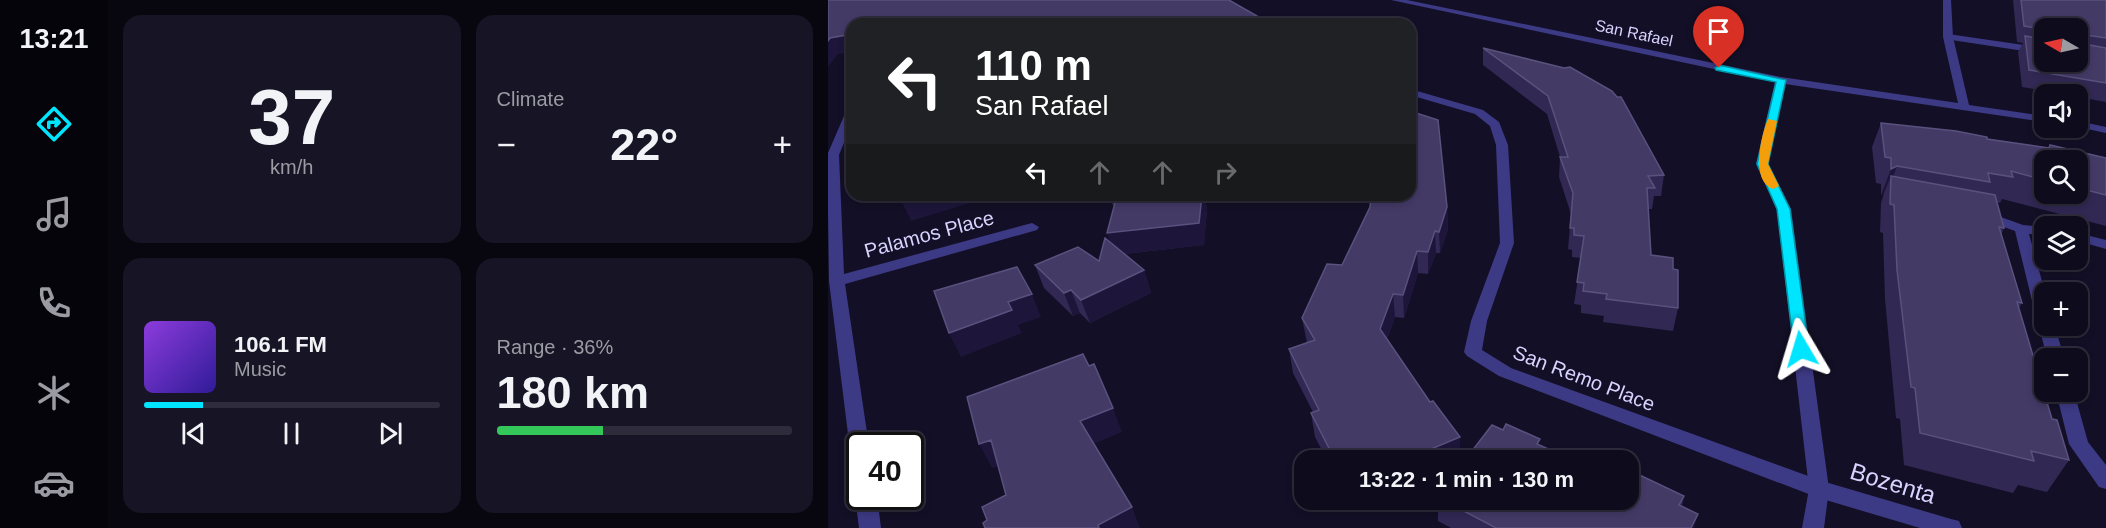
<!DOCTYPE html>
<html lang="en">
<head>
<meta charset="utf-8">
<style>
	:root { --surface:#0e0b1c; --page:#171425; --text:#f1f3f6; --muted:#9b9ba3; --line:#2e2b3b; --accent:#00e5ff }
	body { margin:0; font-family:Helvetica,sans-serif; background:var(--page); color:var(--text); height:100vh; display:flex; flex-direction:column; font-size:22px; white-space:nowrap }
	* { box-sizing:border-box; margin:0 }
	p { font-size:20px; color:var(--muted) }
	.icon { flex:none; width:33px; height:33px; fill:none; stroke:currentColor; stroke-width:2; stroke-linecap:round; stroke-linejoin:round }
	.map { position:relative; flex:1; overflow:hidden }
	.drawer { display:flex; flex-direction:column; gap:15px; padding:15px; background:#08060f; width:720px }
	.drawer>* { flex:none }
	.guide { position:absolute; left:18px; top:18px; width:570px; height:183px; border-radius:18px; box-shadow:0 3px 9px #0003,0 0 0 2px var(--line); background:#202124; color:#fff; overflow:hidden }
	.needle { width:39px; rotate:279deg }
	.controls { position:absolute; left:1206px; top:18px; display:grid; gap:12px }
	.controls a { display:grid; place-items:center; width:54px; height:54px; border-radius:12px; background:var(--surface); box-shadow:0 3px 9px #0003,0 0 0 2px var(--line); font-size:30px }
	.speed { position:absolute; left:18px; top:432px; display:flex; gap:12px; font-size:30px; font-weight:700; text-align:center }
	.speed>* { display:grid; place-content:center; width:78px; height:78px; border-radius:50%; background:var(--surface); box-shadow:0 3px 9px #0003,0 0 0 2px var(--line); line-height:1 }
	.speed .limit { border:3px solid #111; border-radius:9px; background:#fff; color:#111 }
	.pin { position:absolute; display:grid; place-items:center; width:51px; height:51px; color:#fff; margin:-62px -26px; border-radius:50% 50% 50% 0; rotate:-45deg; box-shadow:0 0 6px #0007 }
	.pin .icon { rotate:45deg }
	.me { position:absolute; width:66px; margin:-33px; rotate:353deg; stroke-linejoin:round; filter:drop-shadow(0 0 4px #0008) }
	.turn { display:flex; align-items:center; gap:21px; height:126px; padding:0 30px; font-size:27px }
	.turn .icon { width:78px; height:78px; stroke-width:2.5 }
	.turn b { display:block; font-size:42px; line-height:51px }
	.lanes { display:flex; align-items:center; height:57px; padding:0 30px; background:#0003; justify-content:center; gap:30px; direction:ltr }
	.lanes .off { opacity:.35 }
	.big { font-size:45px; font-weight:700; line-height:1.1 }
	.drawer .tile { flex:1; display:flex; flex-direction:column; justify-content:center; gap:9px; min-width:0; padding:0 21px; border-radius:18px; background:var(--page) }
	.drawer .dial { align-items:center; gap:0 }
	.dial b { font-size:78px; line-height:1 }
	.song { display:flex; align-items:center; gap:18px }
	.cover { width:72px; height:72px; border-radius:9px; background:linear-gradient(135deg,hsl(270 70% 55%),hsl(250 70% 35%)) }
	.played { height:6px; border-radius:3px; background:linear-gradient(90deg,var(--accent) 20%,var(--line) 20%) }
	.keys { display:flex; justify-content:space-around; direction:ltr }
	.heat { display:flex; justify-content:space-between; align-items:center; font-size:33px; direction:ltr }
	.charge { height:9px; border-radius:4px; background:linear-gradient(90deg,#34c759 36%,var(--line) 0) }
	.drawer .tiles { flex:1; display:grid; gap:15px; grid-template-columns:repeat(2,1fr) }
	.trip { position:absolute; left:466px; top:450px; width:345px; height:60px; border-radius:18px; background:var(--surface); box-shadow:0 3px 9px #0003,0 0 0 2px var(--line); font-weight:700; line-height:60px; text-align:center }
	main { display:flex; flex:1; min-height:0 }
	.dock { display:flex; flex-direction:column; width:108px; justify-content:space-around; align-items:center; background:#06040b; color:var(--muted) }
	.dock .icon { width:42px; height:42px }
	.dock .on { color:var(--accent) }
	.dock b { font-size:27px; color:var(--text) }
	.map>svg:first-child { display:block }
</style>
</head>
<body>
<main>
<nav class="dock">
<b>13:21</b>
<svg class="icon on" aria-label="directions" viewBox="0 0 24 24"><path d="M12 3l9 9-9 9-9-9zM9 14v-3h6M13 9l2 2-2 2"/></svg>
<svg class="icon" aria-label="music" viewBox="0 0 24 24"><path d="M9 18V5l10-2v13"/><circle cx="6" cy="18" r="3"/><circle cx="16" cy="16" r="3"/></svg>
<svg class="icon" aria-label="phone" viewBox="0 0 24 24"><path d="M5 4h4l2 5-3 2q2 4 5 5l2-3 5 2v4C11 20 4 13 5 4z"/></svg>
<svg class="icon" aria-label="climate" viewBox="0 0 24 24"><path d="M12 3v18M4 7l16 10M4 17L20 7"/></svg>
<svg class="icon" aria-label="car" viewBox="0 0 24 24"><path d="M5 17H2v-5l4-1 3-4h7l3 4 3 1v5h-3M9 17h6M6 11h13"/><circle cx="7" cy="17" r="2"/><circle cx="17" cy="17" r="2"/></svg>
</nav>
<section class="drawer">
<div class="tiles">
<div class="tile dial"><b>37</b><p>km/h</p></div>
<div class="tile"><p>Climate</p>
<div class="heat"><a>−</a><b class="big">22°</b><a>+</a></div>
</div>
<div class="tile">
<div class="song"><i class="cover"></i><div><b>106.1 FM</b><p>Music</p></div></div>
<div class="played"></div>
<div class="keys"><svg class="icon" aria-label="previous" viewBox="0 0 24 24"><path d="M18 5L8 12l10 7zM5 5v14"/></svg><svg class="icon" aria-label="pause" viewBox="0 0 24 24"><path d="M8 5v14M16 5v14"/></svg><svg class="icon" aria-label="next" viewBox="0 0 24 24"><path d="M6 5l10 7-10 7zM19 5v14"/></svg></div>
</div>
<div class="tile"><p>Range · 36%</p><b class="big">180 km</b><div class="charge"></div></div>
</div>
</section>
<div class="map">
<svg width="1278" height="528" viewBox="0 0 1278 528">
	<rect width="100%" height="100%" fill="#130f26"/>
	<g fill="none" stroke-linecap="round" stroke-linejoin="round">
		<path fill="#3d3a85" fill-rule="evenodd" d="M1120,34L1216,48V54L1117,39V35Z
			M582,89L655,110L671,122L680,145L686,243L659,321L654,350L683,368L994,481L1123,519L1131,521L1134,528H1092L991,498L671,376L639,356L636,352L643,321L672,243L668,145L662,126L647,114L582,95Z
			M24,106V123L11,155L16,274L204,223L211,227L209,230L17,284L41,446H32V458L25,455L22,450L1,281L0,212V153L19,109Z
			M1156,211L1195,225L1216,227V235L1201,234L1217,292L1216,326H1227L1236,358H1219L1211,326L1214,322L1208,317L1187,231L1151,218L1149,215L1151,212Z
			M1250,233L1278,240V249L1250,241Z
			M1228,392H1246L1260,442L1278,465V489L1271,487L1241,444Z
			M32,489V496H49L53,528H31L27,496Z"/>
		<path fill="#3d3a85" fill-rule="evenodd" d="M563,0H579L953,77L1130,103L1115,37V0H1123L1125,37L1141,105L1216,116V122L957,84L940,164L963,209L1001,489L996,528H974L981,489L949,209L928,164L947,82Z
			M1250,121L1278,127V133L1250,127Z"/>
	</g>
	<path fill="#312854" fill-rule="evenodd" d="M1185,0H1278V102L1250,97V94H1236L1194,87L1190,52L1195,43L1189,42ZM1216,28H1250L1216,62Z
		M655,48L836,175L833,196H826L824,209H820L823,255L845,269L850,308L845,331L775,322L776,316L753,313V305L746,304L753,258L744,257V250L740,249L743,214L731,177L732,157L719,114L655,65Z
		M1053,123L1221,148L1222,145L1278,158V226L1174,199L1172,203L1169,202L1176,228L1173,235L1194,303L1191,308L1224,419L1241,460L1219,492L1190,485L1185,493L1076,465L1072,419L1068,418L1057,299L1055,233L1052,232L1053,203L1056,193L1053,195V184L1048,183L1044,147ZM1216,160H1250V194H1216Z
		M279,195H376L379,209L376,245L296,254L316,270L323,293L262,323L252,313L245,316L216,288L207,265L271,261L282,242L286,207Z
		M619,207L620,229L612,253H608L600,274L590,273L576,318L567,317L559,339L602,402L632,437V460H499L487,437L483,413L485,412L465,373L461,349L479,343L474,318L514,265Z
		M856,496L854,506L866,528H623L610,521V500H801Z
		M519,500H546L524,509Z"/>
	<path fill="#1d163a" d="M436,20L437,24H429Z
		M24,34V52L10,54L0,67V41L2,38Z
		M1069,166L1063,183V176L1056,193L1053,195L1063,169Z
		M89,195H157L158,198L83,221L73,200Z
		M374,195H376L379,209L376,245L286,255L279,233Z
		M619,207L620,229L612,253L611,232Z
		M607,231L608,253L600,274V252Z
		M589,251L590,273L576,318L575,295Z
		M316,270L323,293L262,323L253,300Z
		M243,290L252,313L245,316L236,293Z
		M204,294L213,317L190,325L194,333L133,357L121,333L180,302Z
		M565,294L567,317L554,352L552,329Z
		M285,408L294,432L263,445L252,421Z
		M632,437V460H577Z
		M163,440L176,464L164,468L151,444Z
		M522,500H546L524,509Z
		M304,507L312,528H271L270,525Z
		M870,514L866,528H863Z"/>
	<path fill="#433a66" stroke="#5a527e" stroke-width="1.5" d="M0,0H401L436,20L429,24H94L96,22L84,24H24V34L2,38L0,41Z
		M1193,0H1278V38L1258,35L1255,37L1256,44L1278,48V83L1201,70L1197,36L1216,39V62H1250V28L1216,29L1196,26Z
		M655,48L736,68L742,67L784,91L789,97H793L836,175L820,176L827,188H819L823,255L845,258V269L850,270V308L778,299L779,294L755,291L756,283L749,282L756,236L746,235V228H742L745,193L732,157H740L720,96Z
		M582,111L610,120L619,207L611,232L607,231L600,252L589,251L575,295L565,294L552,329L602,402L605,401L632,437L577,460H507L483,413L491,410L461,349L487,340L474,318L499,264L514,265L542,207L543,195H582Z
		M1053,123L1128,131L1159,137V139L1221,148L1222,145L1278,158V195L1250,188V160H1216V180L1183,171L1185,177L1160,173L1162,182L1069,166L1063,169V158L1057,157Z
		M1063,176L1167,195L1176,228L1171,227L1194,303L1189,302L1224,419L1229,420L1241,460L1203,451L1206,461L1092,433L1087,388L1083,387L1069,270L1066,205L1062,204Z
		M72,195H89L73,200Z
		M285,195H374L371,223L279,233L288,199Z
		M277,238L316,270L253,300L243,290L236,293L207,265L250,247L271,261Z
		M189,267L204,294L180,302L184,310L121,333L106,291Z
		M255,354L261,366L266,364L285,408L252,421L304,507L270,525L271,528H157L155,523L159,520L154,507L178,495L163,440L151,444L139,397Z
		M678,424L712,439L709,444L745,460H637L664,425L675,430Z
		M801,470L856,496L851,505L870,514L863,528H668L615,500H801Z"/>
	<path fill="#00e5ff" stroke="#0095a6" stroke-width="1.5" d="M891,65L958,80L940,164L962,209L981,349L979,353H968L966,349L949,209L929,164L948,82L888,70L887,68Z"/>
	<path fill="#f59e0b" d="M940,119L949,121L940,164L951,186L945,189C922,181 933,135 940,119Z"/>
	<g text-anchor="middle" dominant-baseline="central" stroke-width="6" stroke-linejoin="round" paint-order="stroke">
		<g font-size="16" fill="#d9d4ff" stroke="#130f26">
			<text transform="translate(806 33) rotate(12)">San Rafael</text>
		</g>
		<g font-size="20" fill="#d9d4ff" stroke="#130f26">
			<text transform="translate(101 234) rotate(-15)">Palamos Place</text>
			<text transform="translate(756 378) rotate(21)">San Remo Place</text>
		</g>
		<g font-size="24" fill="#d9d4ff" stroke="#130f26">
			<text transform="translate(1065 483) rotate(17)">Bozenta</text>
		</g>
	</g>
</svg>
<div class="controls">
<a><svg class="needle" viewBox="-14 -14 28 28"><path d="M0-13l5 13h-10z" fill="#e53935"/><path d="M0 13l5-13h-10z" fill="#9b9ba3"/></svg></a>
<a><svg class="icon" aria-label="sound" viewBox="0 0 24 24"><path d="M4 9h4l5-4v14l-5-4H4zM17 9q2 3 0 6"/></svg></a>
<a><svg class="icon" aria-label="search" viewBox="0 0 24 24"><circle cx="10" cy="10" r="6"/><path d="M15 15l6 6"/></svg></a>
<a><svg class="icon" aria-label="layers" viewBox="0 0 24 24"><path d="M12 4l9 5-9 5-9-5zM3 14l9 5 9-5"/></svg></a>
<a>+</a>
<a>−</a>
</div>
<div class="speed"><div class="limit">40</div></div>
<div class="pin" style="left:891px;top:68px;background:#d93025"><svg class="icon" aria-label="arrive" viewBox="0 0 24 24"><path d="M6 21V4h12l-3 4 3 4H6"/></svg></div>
<svg class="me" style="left:973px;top:349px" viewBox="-20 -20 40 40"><path d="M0-17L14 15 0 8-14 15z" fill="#00e5ff" stroke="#fff" stroke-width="4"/></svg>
<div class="trip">13:22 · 1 min · 130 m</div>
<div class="guide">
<div class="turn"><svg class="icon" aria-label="left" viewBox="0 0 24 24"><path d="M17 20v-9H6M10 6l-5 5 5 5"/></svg><div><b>110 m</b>San Rafael</div></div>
<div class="lanes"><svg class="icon" aria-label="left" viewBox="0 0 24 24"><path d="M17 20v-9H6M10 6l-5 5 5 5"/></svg><svg class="icon off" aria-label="ahead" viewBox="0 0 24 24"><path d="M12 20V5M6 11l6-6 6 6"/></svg><svg class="icon off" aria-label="ahead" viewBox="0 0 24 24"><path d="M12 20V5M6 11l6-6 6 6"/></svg><svg class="icon off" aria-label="right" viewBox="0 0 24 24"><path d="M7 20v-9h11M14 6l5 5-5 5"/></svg></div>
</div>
</div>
</main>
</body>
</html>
